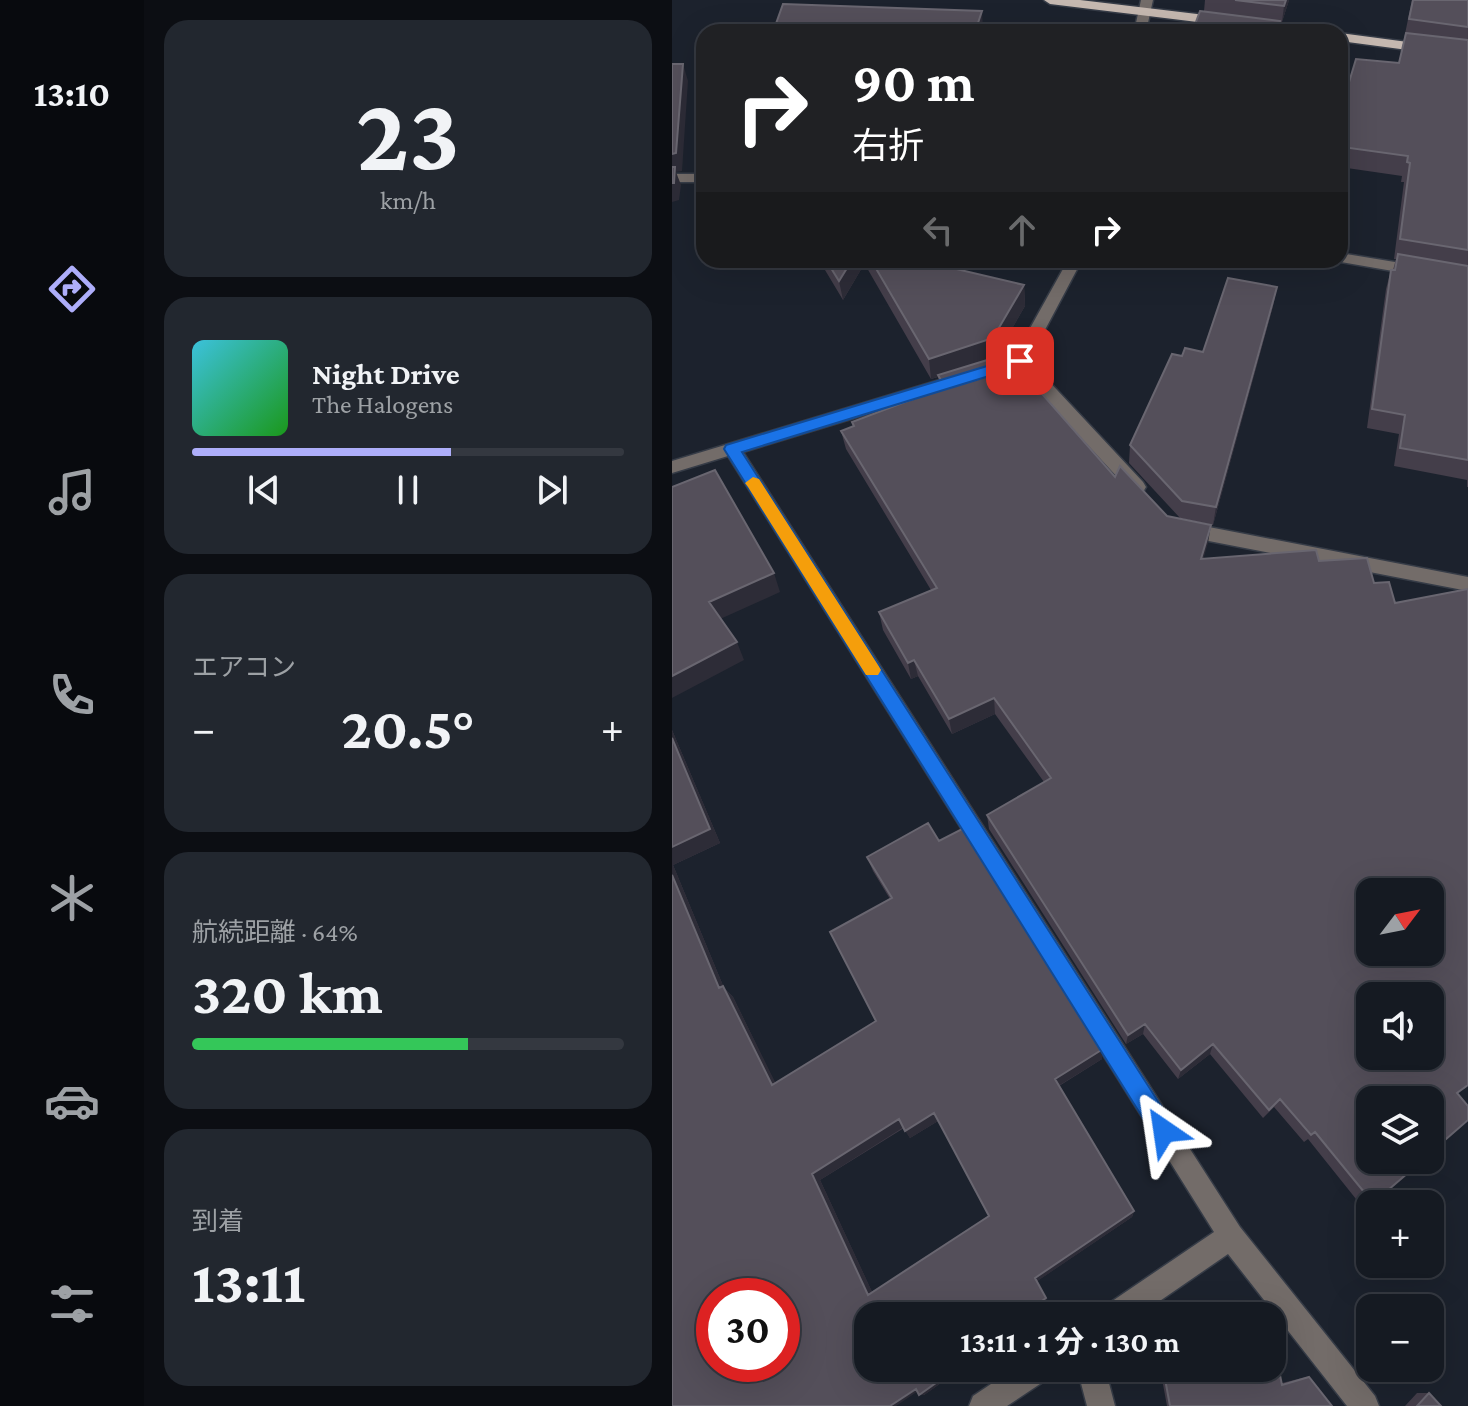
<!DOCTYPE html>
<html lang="ja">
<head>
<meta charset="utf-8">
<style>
	:root { --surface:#151a22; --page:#22272f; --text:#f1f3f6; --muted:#9da1a5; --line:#343840; --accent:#aeaefa }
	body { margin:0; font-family:"Crimson Pro","Noto Sans JP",serif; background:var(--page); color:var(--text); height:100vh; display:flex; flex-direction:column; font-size:30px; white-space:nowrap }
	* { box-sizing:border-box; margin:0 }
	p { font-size:26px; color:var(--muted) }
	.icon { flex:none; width:44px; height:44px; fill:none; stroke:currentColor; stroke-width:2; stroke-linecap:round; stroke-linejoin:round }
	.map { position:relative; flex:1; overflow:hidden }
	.panel { display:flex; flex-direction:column; gap:20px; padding:20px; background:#0c0e13; width:528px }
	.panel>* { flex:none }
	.top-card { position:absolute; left:24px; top:24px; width:652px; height:244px; border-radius:24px; box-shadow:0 8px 32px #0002,0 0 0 2px var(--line); background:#202124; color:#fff; overflow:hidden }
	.needle { width:52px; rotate:58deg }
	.buttons { position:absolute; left:684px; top:878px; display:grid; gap:16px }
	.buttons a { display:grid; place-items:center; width:88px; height:88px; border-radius:16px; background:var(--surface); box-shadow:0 8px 32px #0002,0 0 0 2px var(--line); font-size:40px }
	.speed { position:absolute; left:24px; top:1278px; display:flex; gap:16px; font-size:40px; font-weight:700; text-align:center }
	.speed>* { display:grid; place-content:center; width:104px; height:104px; border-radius:50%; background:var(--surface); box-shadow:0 8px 32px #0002,0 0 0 2px var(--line); line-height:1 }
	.speed .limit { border:12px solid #d22; background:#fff; color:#111 }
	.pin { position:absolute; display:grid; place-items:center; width:68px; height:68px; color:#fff; margin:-34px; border-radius:16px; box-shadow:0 4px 12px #0006 }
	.me { position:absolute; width:88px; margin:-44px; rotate:328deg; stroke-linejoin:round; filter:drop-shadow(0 0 6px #0008) }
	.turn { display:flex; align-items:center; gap:28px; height:168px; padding:0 24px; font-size:36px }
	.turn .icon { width:104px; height:104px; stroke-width:2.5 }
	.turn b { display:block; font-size:56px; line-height:68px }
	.lanes { display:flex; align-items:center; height:76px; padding:0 24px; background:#0003; justify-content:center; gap:40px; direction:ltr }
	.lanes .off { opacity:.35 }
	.big { font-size:60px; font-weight:700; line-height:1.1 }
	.panel .tile { flex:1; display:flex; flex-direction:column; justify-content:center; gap:12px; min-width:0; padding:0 28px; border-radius:24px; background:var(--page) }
	.panel .dial { align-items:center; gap:0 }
	.dial b { font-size:104px; line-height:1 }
	.song { display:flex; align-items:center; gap:24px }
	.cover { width:96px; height:96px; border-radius:12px; background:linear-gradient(135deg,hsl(190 70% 55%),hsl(120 70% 35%)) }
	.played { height:8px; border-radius:4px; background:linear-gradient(90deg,var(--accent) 60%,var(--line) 60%) }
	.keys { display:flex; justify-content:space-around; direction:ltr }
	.heat { display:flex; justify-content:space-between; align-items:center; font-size:44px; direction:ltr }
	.charge { height:12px; border-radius:6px; background:linear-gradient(90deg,#34c759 64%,var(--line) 0) }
	.trip { position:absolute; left:182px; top:1302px; width:432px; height:80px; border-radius:24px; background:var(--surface); box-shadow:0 8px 32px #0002,0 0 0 2px var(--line); font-weight:700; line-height:80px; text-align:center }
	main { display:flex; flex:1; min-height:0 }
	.menu { display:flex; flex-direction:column; width:144px; justify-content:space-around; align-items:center; background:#080a0e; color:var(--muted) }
	.menu .icon { width:56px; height:56px }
	.menu .on { color:var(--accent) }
	.menu b { font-size:36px; color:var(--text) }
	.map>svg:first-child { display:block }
</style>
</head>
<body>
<main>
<nav class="menu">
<b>13:10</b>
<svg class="icon on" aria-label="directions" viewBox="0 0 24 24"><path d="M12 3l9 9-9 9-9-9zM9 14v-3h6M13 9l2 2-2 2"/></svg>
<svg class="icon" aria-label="music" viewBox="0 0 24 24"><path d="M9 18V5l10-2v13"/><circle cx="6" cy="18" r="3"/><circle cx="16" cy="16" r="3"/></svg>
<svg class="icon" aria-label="phone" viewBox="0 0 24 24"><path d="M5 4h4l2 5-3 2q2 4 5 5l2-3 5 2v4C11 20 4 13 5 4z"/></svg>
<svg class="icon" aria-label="climate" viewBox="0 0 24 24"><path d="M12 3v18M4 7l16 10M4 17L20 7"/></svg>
<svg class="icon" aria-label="car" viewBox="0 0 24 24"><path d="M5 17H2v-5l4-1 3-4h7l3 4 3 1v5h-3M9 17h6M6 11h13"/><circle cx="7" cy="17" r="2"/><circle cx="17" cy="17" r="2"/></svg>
<svg class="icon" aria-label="filters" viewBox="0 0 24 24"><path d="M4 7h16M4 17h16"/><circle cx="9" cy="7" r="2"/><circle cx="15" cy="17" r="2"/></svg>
</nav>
<section class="panel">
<div class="tile dial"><b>23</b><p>km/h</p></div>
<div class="tile">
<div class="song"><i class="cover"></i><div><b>Night Drive</b><p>The Halogens</p></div></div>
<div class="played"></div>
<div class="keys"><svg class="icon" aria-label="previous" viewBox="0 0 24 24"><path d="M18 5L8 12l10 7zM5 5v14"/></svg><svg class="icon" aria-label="pause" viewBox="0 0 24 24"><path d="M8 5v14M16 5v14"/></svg><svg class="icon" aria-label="next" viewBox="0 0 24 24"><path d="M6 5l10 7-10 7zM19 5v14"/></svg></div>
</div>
<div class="tile"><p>エアコン</p>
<div class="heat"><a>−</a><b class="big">20.5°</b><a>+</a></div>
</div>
<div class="tile"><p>航続距離 · 64%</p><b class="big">320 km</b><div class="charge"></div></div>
<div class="tile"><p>到着</p><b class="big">13:11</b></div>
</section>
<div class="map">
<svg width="796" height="1406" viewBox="0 0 796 1406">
	<rect width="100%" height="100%" fill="#1c222d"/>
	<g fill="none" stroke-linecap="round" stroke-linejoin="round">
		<g stroke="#363c47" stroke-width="3">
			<path id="minor" d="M469,0H481L474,32H462Z
				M0,174H32V182H0Z
				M668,253L796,274V284L663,261L668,260Z
				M396,260H410L357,360L471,482L474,487L471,492H459L345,368L336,371L328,365L342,357Z
				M294,372L300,374V382L71,452L568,1227L703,1396L707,1406H675L556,1254L466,1316H430L433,1306L542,1232L56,456L0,473V461Z
				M511,522L796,577V591L511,536L502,529Z
				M343,1368H381L377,1378L335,1406H297L301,1396Z
				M405,1368H433L443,1406H415Z"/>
		</g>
		<g stroke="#363c47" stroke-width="3">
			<path id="major" d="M372,0H408L550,17L556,21L550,25L378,4Z
				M582,21L634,28L640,32L578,28V22Z
				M668,33L796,50V58L668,41Z"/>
		</g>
		<use href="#minor" fill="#736c69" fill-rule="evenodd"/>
		<use href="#major" fill="#c5b8b0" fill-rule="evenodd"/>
	</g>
	<path fill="#443e4a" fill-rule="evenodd" d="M533,0H617L610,22H608L606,32H503L521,30L532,11Z
		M740,0H796V487H795V480L722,466L727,434L695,428L714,289L719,270H721L724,259H722L732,182H729L730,176L668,167V119L672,99L727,63Z
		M147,260H246L352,285L353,306L323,358L443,477L495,516L539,525L531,559L785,1093L701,1203L698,1204L692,1209L636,1139L632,1142L602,1107L591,1118L538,1054L506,1079L471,1034L454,1044L317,829L315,815L372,782L323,714L280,734L246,676L239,679L211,630L207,612L259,590L174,449L169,431L181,426L180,422L268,389L266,377L259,379L195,268L194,261L171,300Z
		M605,287L601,306L541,525L508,518L457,463L458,445L510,356L531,352Z
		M0,730L48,843L1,865L52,988L61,997L103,1083L204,1021L218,899L201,871L195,857L267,841L430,1059L387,1086L462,1211L460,1217L365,1281L375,1301L354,1316H196V1368H290L252,1395L245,1392L0,1406ZM266,1121L317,1217L200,1292L148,1180L232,1128L238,1138Z
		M488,1368H600L610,1383L630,1378L637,1377L660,1406H495Z
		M745,1393H757L769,1406H733Z"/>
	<path fill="#2d2c37" d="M614,0H617L610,22L612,6Z
		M310,11L311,29L310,32H305V26Z
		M11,64L16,81L10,171L4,172L9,185L7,200L0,202V154Z
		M180,260H193L194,261L171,300L167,281Z
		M352,285L353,306L323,358L259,379L257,359Z
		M605,287L601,306L541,525L544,507Z
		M539,525L536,543L526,577L529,559Z
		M102,573L108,592L46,620L37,602Z
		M65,642L72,660L0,698V676Z
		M242,660L246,676L239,679L236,663Z
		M322,698L323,714L280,734L277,719Z
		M0,730L48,843L1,865L52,988L61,997L109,1094L100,1085L47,988L0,875Z
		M473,1024L471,1034L454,1044L456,1035Z
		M541,1044L538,1054L506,1079L509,1070Z
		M431,1049L430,1059L383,1088V1079Z
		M262,1113L266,1121L238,1138L233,1131Z
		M227,1119L232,1127L148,1180L203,1298L196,1295L140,1174Z
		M462,1211L460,1217L364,1282L363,1278Z
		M374,1298L375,1301L354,1316H349Z
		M285,1368H290L252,1395H247Z
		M244,1389H249L224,1406H218Z"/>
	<path fill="#544f5a" stroke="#696670" stroke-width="2" fill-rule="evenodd" d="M563,0H614L612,6Z
		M741,0H796V27L737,19Z
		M111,4L310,11L305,26H309L307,32H101Z
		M528,11L608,21L604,32H503L505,27L521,30Z
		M734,33L796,40V250L728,239L738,163L735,162L736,156L670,147L672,99L684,59L727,63Z
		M0,64H11L4,153L0,154Z
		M0,167H3L2,183H0Z
		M726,254L796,266V460L728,448L733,415L700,409L719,270H723Z
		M154,260H180L167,281Z
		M199,260H246L352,285L321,338L257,359Z
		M556,278L605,287L544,507L510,501L458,445L500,354L510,356L513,348L531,352Z
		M335,354L443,477L448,466L495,516L539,525L529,559L644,550L647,561L695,558L702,583L717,582L723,603L796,589V1085L785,1093L796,1106V1120L758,1153V1100H698V1160H751L701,1203L643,1132L639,1135L608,1099L597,1110L541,1044L509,1070L473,1024L456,1035L315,815L379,778L322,698L277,719L242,660L236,663L207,612L265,588L169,431L182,426L180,422L273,387L266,375ZM698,892H758V952H698ZM698,996H758V1056H698Z
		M43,470L102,573L37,602L65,642L0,676V487Z
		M0,738L38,829L0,847Z
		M256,823L267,841L292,828L431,1049L383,1079L462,1211L363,1278L374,1298L349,1316H196V1368H285L247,1395L244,1389L218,1406H0V875L47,988L51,986L100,1085L204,1021L158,932L220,898L195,857ZM262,1113L317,1216L196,1295L140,1174L227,1119L233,1131ZM42,1296H110V1364H42Z
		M600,1336L610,1385L637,1377L660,1406H498L491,1368H600Z
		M757,1393L769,1406H745Z"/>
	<path fill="#1a73e8" stroke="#114b97" stroke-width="2" d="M348,356L355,361L353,365L70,452L500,1123L504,1131L500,1139L492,1142L484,1139L52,449L54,445Z"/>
	<path fill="#f59e0b" d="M81,477L87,479L206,665L209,670L206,675H194L76,487L73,483Z"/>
</svg>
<div class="buttons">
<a><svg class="needle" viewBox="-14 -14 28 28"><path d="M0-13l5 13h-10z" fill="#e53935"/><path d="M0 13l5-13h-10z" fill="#9da1a5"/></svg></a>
<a><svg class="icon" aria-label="sound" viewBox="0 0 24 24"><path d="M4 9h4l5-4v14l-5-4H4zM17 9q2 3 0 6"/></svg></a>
<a><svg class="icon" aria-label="layers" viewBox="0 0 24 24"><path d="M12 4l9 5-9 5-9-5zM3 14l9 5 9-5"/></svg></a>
<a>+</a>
<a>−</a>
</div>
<div class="speed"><div class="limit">30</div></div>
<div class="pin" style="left:348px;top:361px;background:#d93025"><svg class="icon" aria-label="arrive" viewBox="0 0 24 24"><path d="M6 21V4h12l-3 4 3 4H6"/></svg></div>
<svg class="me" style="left:492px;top:1131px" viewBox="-20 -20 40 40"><path d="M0-17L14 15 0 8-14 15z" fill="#1a73e8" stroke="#fff" stroke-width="4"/></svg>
<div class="trip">13:11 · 1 分 · 130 m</div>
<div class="top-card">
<div class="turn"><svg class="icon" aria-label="right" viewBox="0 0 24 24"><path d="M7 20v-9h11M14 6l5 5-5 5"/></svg><div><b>90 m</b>右折</div></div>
<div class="lanes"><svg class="icon off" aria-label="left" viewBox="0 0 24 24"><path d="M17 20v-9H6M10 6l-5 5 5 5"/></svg><svg class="icon off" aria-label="ahead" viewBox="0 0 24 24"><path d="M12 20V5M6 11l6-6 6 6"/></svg><svg class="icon" aria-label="right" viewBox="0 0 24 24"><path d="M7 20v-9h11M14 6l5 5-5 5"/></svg></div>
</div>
</div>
</main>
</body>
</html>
